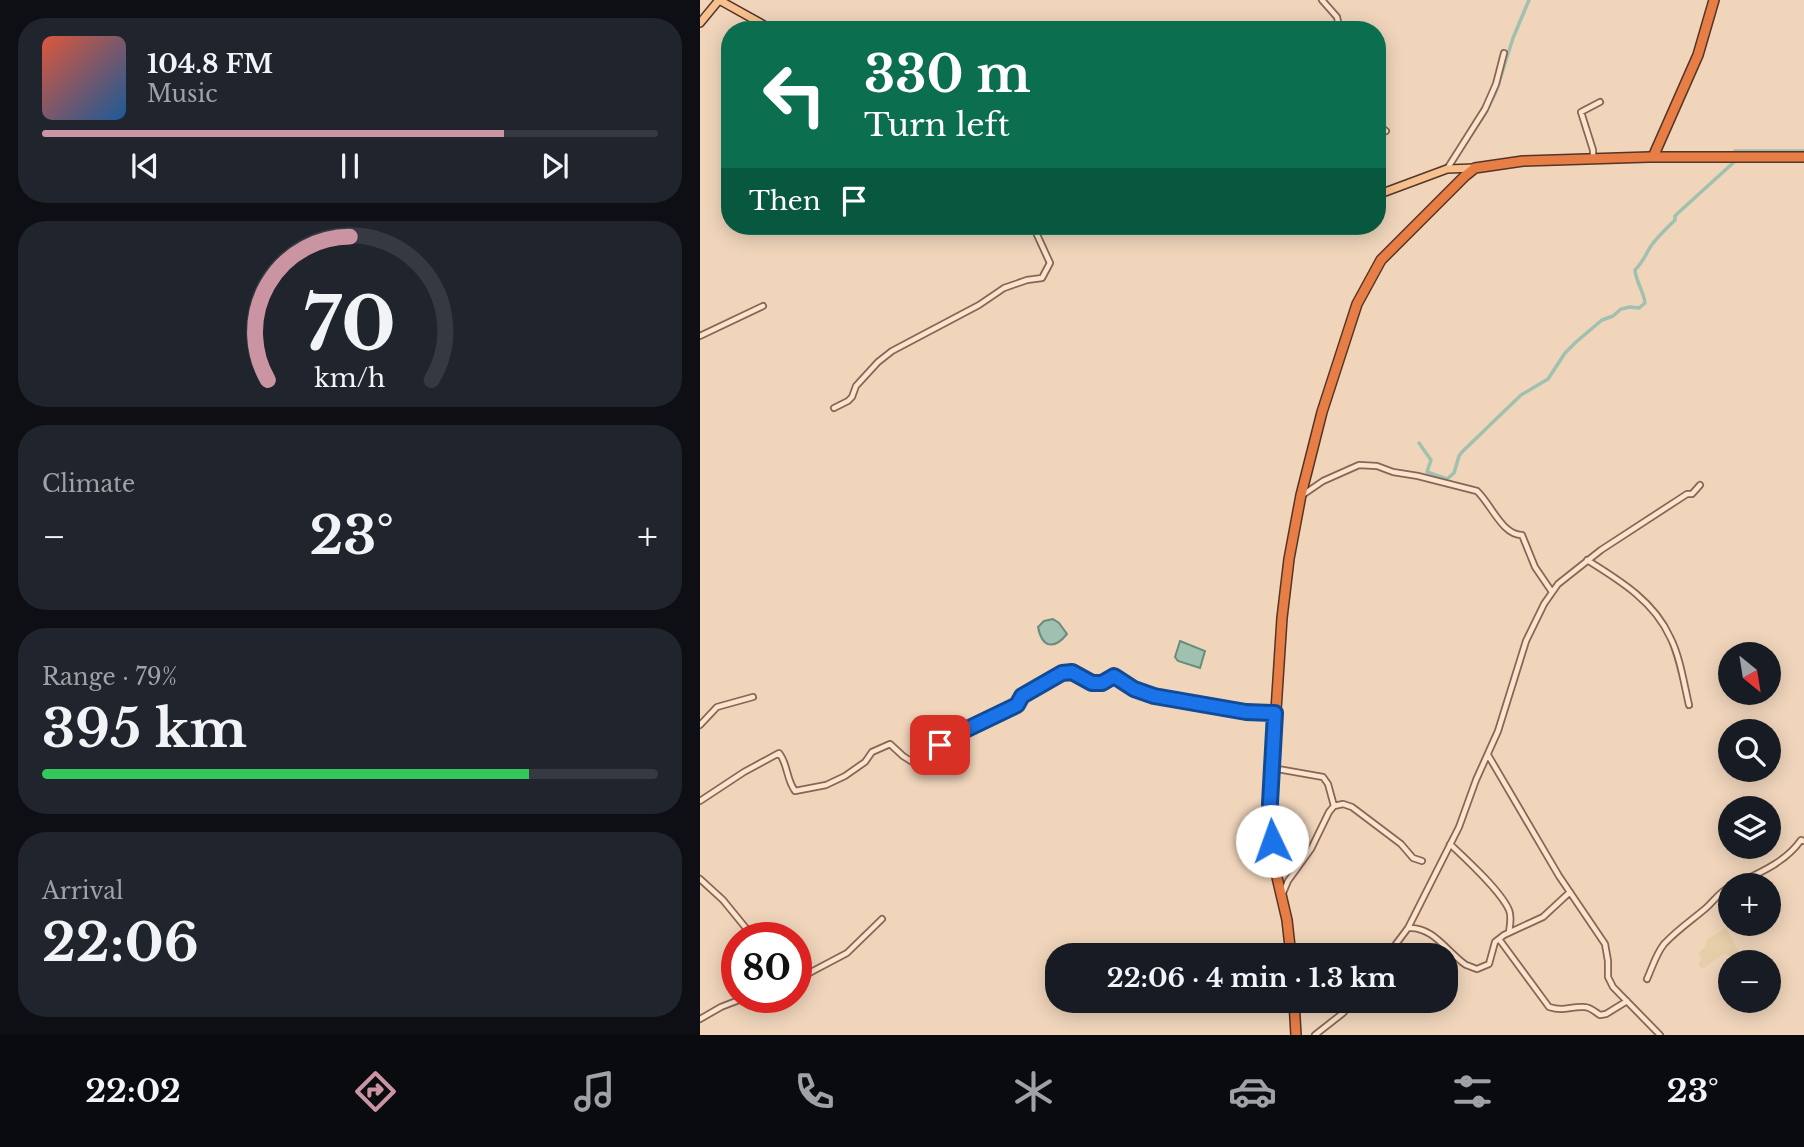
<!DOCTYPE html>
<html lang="en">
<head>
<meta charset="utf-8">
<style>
	:root { --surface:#171b24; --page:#20242c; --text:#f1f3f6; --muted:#9ea1a6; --line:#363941; --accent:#ca94a2 }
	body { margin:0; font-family:"Libre Baskerville",serif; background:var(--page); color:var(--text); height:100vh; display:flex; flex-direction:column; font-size:26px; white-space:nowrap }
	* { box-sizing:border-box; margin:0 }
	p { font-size:23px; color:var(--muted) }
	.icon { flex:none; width:38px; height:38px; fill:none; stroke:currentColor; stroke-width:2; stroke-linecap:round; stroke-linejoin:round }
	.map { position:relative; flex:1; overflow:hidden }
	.details { display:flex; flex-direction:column; gap:18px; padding:18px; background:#0d0f14; width:700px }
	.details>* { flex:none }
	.banner { position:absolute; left:21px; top:21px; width:665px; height:214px; border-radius:28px; box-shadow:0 4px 18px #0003; background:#0b6e4f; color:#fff; overflow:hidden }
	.needle { width:46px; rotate:150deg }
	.tools { position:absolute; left:1018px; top:642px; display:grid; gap:14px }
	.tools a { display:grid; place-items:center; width:63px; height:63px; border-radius:50%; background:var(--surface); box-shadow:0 4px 18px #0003; font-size:35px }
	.speed { position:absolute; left:21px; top:922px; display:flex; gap:14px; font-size:35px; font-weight:700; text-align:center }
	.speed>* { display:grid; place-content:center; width:91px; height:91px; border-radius:50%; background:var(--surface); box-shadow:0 4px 18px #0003; line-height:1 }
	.speed .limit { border:10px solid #d22; background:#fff; color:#111 }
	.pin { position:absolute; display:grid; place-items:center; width:60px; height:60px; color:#fff; margin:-30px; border-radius:14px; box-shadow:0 4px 10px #0006 }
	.me { position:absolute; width:77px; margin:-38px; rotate:357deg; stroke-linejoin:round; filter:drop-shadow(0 0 5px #0008) }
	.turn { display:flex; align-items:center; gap:24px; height:147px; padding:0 28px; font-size:32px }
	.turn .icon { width:91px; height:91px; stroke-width:2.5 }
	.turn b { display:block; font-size:49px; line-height:60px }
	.then { display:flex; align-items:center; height:66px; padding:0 28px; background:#0003; gap:14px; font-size:26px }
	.big { font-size:52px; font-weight:700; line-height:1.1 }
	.details .widget { flex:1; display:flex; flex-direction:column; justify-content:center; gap:10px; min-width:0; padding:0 24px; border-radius:28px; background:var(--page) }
	.details .dial { align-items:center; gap:0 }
	.dial svg { height:182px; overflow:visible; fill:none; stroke:var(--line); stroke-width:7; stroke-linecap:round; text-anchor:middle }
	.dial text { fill:var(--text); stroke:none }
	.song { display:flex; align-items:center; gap:21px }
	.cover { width:84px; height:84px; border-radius:10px; background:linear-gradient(135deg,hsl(10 70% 55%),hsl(210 70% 35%)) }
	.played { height:7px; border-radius:4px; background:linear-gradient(90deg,var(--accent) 75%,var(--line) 75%) }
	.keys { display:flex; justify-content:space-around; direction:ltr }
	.heat { display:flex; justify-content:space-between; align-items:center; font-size:38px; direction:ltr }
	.charge { height:10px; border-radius:5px; background:linear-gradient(90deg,#34c759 79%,var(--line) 0) }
	.trip { position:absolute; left:345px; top:943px; width:413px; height:70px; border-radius:28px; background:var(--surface); box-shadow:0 4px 18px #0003; font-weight:700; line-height:70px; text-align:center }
	.tab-bar { display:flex; height:112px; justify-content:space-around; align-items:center; background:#090b0e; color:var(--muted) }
	.tab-bar .icon { width:49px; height:49px }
	.tab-bar .active { color:var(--accent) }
	.tab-bar b { font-size:32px; color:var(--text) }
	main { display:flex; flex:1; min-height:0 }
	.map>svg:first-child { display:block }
</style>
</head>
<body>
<main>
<section class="details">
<div class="widget">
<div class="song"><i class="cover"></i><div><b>104.8 FM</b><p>Music</p></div></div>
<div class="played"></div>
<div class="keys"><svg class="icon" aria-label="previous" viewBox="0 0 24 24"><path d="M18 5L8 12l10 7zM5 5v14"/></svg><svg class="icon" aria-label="pause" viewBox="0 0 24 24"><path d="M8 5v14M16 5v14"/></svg><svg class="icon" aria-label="next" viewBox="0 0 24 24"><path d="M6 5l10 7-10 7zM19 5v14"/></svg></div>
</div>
<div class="widget dial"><svg viewBox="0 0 100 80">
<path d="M14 69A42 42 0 1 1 86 69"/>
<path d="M14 69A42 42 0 0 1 50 6" stroke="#ca94a2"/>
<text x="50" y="56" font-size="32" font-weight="700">70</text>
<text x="50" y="72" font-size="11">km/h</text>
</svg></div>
<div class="widget"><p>Climate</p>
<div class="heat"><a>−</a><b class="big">23°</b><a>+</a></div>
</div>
<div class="widget"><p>Range · 79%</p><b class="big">395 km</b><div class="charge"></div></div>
<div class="widget"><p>Arrival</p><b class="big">22:06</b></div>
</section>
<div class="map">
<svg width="1104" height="1035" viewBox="0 0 1104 1035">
	<rect width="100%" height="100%" fill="#f0d5bb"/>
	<path fill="#e6cfa8" d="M1026,928L1039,952L1031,958L1025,953L1002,969L998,964L1002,959L998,954L1005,947L1007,939Z"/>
	<path fill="#a0c0b0" stroke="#678e7c" stroke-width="2" d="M353,619L359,623L367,634C354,650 342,648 338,627L344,621Z
		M480,641L505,651L500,668L478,661L475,657Z"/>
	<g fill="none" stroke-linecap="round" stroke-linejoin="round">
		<path stroke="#a0c0b0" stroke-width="3.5" d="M761,150L785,114L796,92L813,38L829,0
			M719,443L731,460L727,472L747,479L754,473L759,456L762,452L821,395L848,379L865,353L876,342L902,320L913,316L921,309L930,307L939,308L945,303C944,292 936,282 935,270C944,261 945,255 951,246C958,236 967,228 975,220V216L978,213L1033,163L1035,151H1104"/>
		<g stroke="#886554" stroke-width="8">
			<path id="minor" d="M622,0L637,17L639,26L641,30
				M677,116L681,127L686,131
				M893,158V150L881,112L900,102
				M747,169L785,109L796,84L804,53
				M0,336L63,306
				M134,408L148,401L152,397L156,386L178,362L192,351L279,305L304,288L327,280L342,278L350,263L333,226
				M604,494L623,481L659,465L677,466L693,472L718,476L777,491C791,504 802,535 822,535L835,567L852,592
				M887,560C919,580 954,601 970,637C980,656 984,684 989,705
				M0,725L17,707L53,697
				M788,755L859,876L905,944L908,961V977L913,987L960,1035
				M572,768L623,777L628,784L634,806
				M0,801L44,772L79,753C88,764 86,779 95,791L126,785L145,776L165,762L172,752L190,744L203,756L214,763C242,737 282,722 317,705L322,696L361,673L372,672L392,683H402L414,675L434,689L454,697L546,712L574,713
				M750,844C766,859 801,891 809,910C812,917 810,925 809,932
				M0,879L23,900L54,938
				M1032,886C1057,874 1085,863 1101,840L1104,841
				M583,893L588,881L611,849L629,812L634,806L643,804L652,807L701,844L713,858L722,861
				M708,928L759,827L776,780L798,731L826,641L844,604L858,584L901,550L987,494H992L1000,485
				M799,939L849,1007C865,1012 870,1006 884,1007C891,1007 895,1012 900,1015L906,1014L927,1001
				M687,956L708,928C733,926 747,952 766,965C767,965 776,969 777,969L789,964L795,942L804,935L843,917L870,892
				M947,979C952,968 956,954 964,944C977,930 992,920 1006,908C1015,900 1019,892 1031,886
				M96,980L147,953L182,919
				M0,1019L21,1007L44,998
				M615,1035L643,1013L654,1001"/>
		</g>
		<g stroke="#553529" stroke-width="10">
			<path id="major" d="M19,0L73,30
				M0,23L19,0
				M677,195L747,169L775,168"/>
		</g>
		<g stroke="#553529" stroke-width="12">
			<path id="highway" d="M953,157L998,55L1014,0
				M591,956L587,920L573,860L570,803L582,618L589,559L601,495L622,412L657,304L681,260L765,176L775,168L823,161L949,157H1104
				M594,1001L596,1035"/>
		</g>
		<use href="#minor" stroke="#fbe4ce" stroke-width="4.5"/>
		<use href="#major" stroke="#f7c18f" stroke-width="7"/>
		<use href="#highway" stroke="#e67e45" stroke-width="9"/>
	</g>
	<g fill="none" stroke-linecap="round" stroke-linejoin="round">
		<g stroke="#114b97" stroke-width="18">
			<path id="route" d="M240,745L261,732L317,705L322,696L362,673L372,672L392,683H402L414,676L434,689L454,696L546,712L575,713L570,803L572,841"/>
		</g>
		<use href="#route" stroke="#1a73e8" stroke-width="12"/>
	</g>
</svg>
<div class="tools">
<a><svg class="needle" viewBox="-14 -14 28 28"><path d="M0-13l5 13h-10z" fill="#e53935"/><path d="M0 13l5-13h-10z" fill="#9ea1a6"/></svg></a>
<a><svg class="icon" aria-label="search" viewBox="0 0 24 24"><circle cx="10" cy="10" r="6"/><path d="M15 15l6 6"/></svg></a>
<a><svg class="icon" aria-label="layers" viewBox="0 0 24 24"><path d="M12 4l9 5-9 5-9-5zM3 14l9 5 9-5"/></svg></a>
<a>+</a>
<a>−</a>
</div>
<div class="speed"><div class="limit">80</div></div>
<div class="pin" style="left:240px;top:745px;background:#d93025"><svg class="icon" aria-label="arrive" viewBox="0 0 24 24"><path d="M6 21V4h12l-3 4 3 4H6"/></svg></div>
<svg class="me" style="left:572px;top:841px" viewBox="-20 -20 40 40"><circle r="19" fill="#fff"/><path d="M0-13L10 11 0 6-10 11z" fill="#1a73e8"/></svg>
<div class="trip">22:06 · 4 min · 1.3 km</div>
<div class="banner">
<div class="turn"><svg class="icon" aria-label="left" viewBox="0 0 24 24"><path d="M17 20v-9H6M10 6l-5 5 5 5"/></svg><div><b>330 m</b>Turn left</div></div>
<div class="then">Then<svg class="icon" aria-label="arrive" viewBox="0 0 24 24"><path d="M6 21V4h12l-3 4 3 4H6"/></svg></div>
</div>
</div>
</main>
<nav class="tab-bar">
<b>22:02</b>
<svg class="icon active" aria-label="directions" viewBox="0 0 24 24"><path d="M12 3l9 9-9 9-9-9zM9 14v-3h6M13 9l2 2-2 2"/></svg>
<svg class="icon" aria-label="music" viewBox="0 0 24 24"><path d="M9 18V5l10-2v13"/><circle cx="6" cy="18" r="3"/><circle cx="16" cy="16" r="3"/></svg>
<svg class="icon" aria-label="phone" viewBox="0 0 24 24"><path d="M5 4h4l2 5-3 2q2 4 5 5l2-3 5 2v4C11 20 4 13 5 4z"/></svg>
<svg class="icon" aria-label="climate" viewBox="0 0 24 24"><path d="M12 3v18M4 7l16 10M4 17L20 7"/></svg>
<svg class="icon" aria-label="car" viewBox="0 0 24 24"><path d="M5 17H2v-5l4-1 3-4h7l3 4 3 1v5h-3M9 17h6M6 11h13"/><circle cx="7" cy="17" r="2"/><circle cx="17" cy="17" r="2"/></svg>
<svg class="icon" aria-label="filters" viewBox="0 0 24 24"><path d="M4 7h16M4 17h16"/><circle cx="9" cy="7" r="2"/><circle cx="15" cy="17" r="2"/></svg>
<b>23°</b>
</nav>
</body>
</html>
